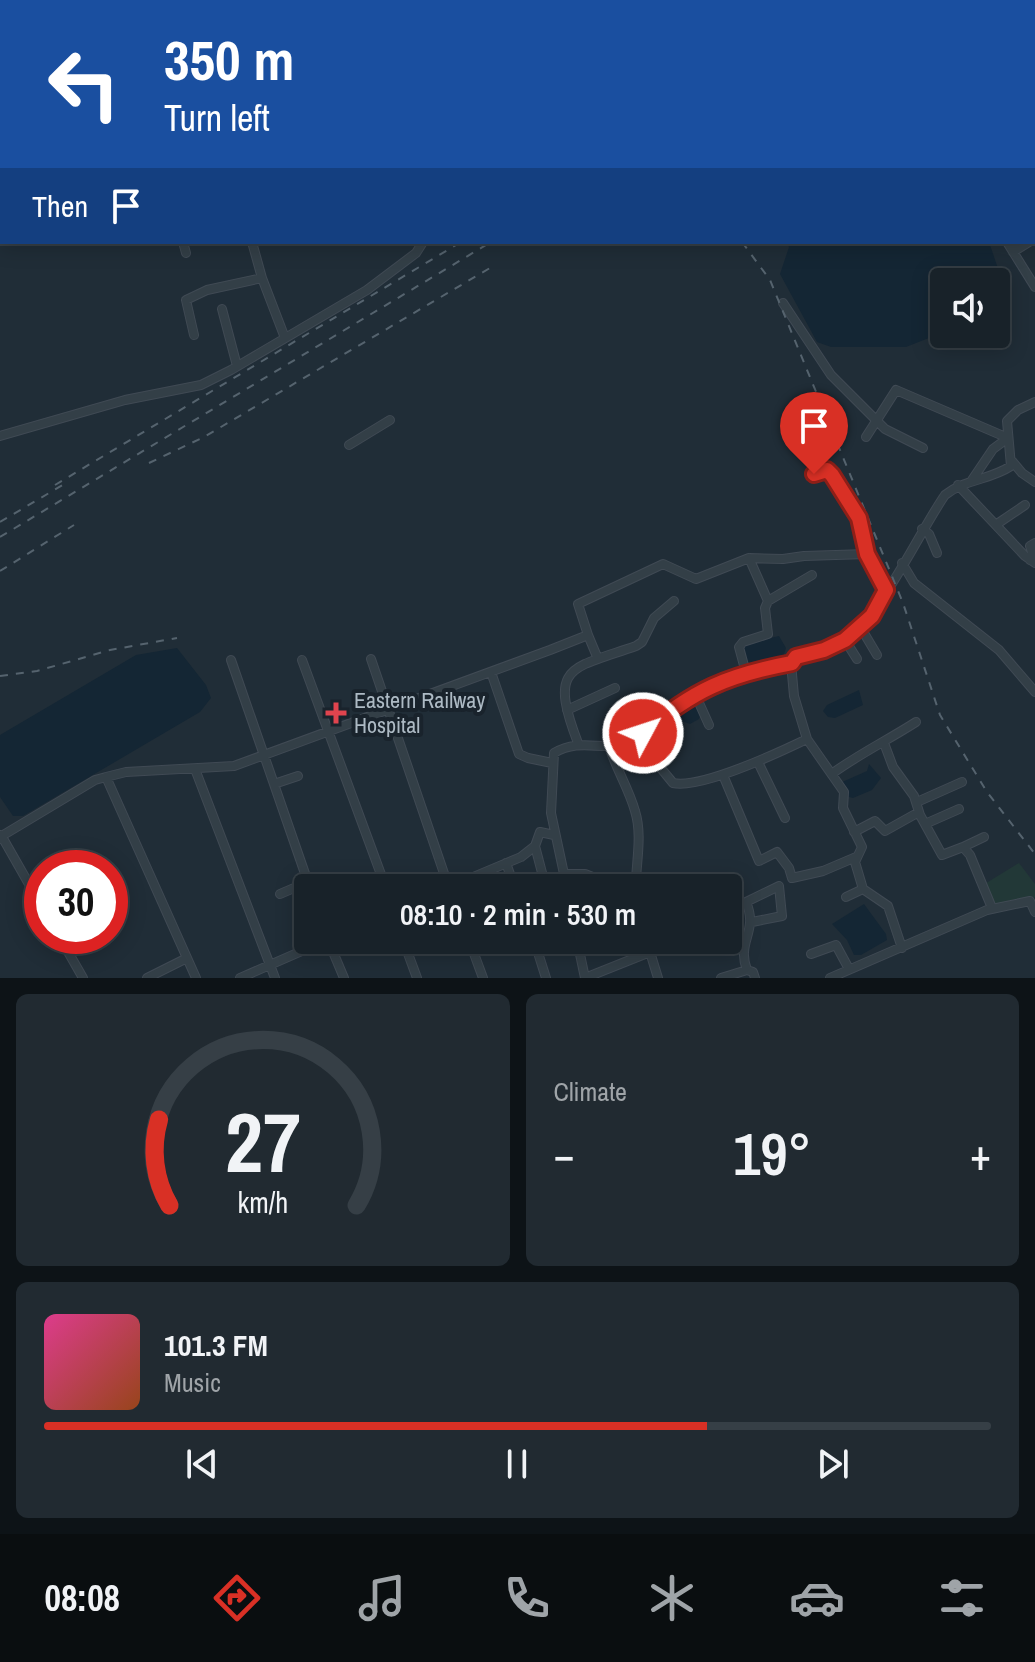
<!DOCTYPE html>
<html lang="en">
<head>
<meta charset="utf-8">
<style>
	:root { --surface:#182229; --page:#212a31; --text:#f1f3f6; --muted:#9fa4a8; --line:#363f46; --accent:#d93025 }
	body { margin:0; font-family:"Archivo Narrow",sans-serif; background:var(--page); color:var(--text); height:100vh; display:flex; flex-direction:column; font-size:30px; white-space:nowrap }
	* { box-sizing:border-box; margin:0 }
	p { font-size:26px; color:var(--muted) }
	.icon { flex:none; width:44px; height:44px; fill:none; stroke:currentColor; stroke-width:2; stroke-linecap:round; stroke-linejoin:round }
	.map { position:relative; height:978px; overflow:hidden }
	.details { display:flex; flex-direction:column; gap:16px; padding:16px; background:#0d1317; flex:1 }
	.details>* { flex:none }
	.hud { position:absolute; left:0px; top:0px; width:1036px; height:244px; box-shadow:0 4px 20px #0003,0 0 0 2px var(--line); background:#1a4fa0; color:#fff; overflow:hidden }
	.tools { position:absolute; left:930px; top:268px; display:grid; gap:16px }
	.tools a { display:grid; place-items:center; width:80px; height:80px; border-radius:8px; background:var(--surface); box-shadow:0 4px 20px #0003,0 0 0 2px var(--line); font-size:40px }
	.speed { position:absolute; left:24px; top:850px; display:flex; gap:16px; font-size:40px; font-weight:700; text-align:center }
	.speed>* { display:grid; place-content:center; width:104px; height:104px; border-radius:50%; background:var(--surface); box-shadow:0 4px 20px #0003,0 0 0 2px var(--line); line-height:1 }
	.speed .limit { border:12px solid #d22; background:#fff; color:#111 }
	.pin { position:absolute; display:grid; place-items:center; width:68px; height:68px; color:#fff; margin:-82px -34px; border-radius:50% 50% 50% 0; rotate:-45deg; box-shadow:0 0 8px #0007 }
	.pin .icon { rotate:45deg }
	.me { position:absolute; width:88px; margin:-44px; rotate:50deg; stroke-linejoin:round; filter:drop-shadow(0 0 6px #0008) }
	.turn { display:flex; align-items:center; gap:28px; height:168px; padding:0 32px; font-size:36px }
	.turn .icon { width:104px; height:104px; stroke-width:2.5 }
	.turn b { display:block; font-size:56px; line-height:68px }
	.then { display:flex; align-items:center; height:76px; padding:0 32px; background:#0003; gap:16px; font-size:30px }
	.big { font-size:60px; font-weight:600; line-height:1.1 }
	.details .tile { flex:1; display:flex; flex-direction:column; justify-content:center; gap:12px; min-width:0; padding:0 28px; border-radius:12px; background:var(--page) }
	.details .dial { align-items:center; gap:0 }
	.dial svg { height:208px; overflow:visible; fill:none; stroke:var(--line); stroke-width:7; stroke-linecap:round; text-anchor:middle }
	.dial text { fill:var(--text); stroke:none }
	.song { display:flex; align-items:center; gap:24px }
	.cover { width:96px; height:96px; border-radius:12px; background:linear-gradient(135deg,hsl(330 70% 55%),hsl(20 70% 35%)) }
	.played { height:8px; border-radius:4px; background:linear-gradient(90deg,var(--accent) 70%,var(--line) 70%) }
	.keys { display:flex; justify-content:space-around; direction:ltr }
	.heat { display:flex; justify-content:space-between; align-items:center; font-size:44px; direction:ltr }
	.details .tiles { flex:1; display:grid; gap:16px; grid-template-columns:1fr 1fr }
	.tile:last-child { grid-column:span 2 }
	.trip { position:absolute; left:294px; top:874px; width:448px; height:80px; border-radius:8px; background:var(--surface); box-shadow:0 4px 20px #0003,0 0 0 2px var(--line); font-weight:600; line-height:80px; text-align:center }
	.tab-bar { display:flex; height:128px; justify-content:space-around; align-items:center; background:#0a0e10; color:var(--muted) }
	.tab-bar .icon { width:56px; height:56px }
	.tab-bar .current { color:var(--accent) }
	.tab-bar b { font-size:36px; color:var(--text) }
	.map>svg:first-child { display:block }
</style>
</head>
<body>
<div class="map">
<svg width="1035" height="978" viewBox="0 0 1035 978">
	<rect width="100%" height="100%" fill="#202d37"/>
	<path fill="#223837" d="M1019,863L1035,884V897L1030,901L992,908L983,885Z"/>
	<path fill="#142634" d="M785,242H989L1007,295L1004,309L996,312V282H944V332L906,347H831L817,342L780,274L789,247Z
		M779,636L786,648L782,661L762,668L749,663L742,650L746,644Z
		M177,648L206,685L211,698L200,712L23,816H13L0,797V735L136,655Z
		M859,690L863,705L835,718L828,717L823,711L827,705Z
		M696,701L702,712L699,719L690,724L679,720V710Z
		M869,764L881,778L872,790L853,798L846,796L840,783L867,771Z
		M864,904L886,934L887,940L861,955H854L847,940L832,924Z"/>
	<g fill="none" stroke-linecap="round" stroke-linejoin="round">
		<g stroke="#404a54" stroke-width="10">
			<path id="minor" d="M86,0V2
				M140,0L141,2
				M219,0L220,2
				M622,0L626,2
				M308,1L309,2
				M193,2L197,0
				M557,2L560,0
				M804,2L807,0
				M0,40L2,49
				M1034,73L1035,72
				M1034,126L1035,128
				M1034,153L1035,152
				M1034,221L1035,223
				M0,222H2
				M1034,239L1035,238
				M183,242L186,253
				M252,242L262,278L285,338
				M1007,242L1035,287
				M1013,252L1029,242
				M783,303L831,375L885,429L923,448
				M222,309L237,366
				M194,335L186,300L207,290L262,278
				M0,436L125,400L201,385L231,370L367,290L416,253L423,242
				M866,437L896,390L1008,438L993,449L972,480
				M349,445L390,420
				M1012,461L1022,473L1035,482
				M814,474L827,470L832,475L859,518L867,554
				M958,485L1025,556L1035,563
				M997,524L1025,505
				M922,529L929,534L937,553
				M1030,560L1034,558L1030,546L1035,543
				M902,563L914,583L999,650L1035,692
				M768,601L812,575
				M861,628L877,655
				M588,635L598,659
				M845,640L857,659
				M371,659L449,888
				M231,660L310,888
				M302,660L386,888
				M791,663L794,696L807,739L844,792L843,808L862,847L855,862L863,889L888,906L902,948
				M491,672L519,754L528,758L552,763
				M746,673L739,647L743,642L768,634L765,608L768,601L749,558
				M695,694L709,725
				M567,710L615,688
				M636,738L673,783C701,789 780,752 807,739
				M578,743C548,665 570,669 636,646L642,642L654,618L674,601
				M884,743L893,767L914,796L920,815L942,855L963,847L970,855L992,908
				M758,762L785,818
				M195,769L275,978
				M833,773C859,754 888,740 916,722
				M723,775L759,861L777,852L789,868L792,878L823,871L856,857
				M106,777L126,772L234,766L550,650L588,635L578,604L663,564L696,579L749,558L783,559L804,556L867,554L886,590
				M274,784L298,776
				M917,802L962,782
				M925,824L959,809
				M854,832L875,821L885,831L919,812
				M1,835L42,907
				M0,839L5,834L95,780L106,777L196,978
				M535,846L546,888
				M963,847L984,837
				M506,863L515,888
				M564,874H585L610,884L636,880C637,858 642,833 635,811C629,789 616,769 609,746
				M636,880L645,881L658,888
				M447,888L521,857L535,846L540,832L554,835
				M567,888L551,813L554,753C583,736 605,754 632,741C647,733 658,719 671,709C707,682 748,671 792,663L796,657C812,653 829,650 843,641C880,619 918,534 945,495C965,479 990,480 1011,466L1007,421L1018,410L1035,402
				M280,894L308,882
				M846,897L863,889
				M752,922L782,916L779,886L746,902C759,932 736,941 747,970L753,972L755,978
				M59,936L83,978
				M328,940L344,978
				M403,940L417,978
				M469,940L483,978
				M534,940L546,978
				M577,940L585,978L660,948
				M726,940L742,949
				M650,952L658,978
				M811,954L836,945L849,969
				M147,978L187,958
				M240,978L327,940
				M721,978L747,970
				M830,978L987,910L1030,901L1035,912"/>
		</g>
		<use href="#minor" stroke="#333f47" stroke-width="8"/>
		<path stroke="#55636e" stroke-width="2" stroke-dasharray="8 8" stroke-linecap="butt" d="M853,2L856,0
			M884,2L887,0
			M903,2L906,0
			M922,2L926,0
			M742,242L770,280L903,603L940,715L987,792L1035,854
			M149,463L204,437L495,265
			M55,485L461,242
			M0,522L66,483
			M0,537L491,242
			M0,571L74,525
			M0,676L37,671L110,650L177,638"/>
	</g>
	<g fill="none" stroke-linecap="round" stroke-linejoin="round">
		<g stroke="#8d1f18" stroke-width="20">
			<path id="route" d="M643,733C693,690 728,675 792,663L796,657L824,650L845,640L872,616L886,590L867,554L859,518L832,475L827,470L814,474"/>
		</g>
		<use href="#route" stroke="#d93025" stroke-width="14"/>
	</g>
	<path fill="#e0444e" stroke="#19232c" stroke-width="3" d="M332 701h8v8h8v8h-8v8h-8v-8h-8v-8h8z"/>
	<g text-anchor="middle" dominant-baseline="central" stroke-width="8" stroke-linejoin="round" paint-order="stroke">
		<g font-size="22" fill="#adbac4" stroke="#19232c" text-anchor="start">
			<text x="354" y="700">Eastern Railway<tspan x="354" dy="25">Hospital</tspan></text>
		</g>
	</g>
</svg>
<div class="tools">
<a><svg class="icon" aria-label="sound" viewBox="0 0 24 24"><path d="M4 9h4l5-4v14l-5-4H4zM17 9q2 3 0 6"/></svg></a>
</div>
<div class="speed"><div class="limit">30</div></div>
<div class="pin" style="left:814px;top:474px;background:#d93025"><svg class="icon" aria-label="arrive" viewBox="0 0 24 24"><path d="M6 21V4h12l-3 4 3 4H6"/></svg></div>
<svg class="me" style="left:643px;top:733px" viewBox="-20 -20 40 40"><circle r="17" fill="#d93025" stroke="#fff" stroke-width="3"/><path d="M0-11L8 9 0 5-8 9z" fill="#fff"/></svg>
<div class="trip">08:10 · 2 min · 530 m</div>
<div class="hud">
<div class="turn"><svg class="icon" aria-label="left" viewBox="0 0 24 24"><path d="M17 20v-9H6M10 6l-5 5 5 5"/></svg><div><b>350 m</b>Turn left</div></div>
<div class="then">Then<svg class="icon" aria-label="arrive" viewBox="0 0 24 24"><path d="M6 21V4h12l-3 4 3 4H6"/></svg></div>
</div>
</div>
<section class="details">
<div class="tiles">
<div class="tile dial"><svg viewBox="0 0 100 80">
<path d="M14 69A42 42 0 1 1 86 69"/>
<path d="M14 69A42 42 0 0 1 10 36" stroke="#d93025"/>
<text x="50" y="56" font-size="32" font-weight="700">27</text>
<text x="50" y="72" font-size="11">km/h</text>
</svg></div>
<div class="tile"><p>Climate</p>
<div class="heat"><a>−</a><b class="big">19°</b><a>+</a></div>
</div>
<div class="tile">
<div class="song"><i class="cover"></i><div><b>101.3 FM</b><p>Music</p></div></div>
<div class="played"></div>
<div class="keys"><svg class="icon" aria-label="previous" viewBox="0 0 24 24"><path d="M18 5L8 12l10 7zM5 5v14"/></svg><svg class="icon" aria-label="pause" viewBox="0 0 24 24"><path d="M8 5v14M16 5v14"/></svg><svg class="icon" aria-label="next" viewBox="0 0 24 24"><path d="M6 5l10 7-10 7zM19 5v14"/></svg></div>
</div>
</div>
</section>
<nav class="tab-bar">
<b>08:08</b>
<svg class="icon current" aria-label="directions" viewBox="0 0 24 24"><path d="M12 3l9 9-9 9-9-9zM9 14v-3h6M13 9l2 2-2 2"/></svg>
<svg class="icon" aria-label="music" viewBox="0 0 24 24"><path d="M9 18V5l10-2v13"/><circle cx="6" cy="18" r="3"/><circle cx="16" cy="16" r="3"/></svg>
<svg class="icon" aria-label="phone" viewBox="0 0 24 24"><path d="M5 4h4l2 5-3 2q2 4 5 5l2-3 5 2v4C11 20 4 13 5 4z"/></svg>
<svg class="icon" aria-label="climate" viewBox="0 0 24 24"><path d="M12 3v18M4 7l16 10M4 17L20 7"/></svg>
<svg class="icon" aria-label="car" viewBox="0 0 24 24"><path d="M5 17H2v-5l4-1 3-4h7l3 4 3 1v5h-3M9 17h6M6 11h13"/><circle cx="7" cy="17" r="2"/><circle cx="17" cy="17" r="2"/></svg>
<svg class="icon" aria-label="filters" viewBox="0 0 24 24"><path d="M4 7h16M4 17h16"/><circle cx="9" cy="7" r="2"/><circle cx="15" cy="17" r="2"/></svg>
</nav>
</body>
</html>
